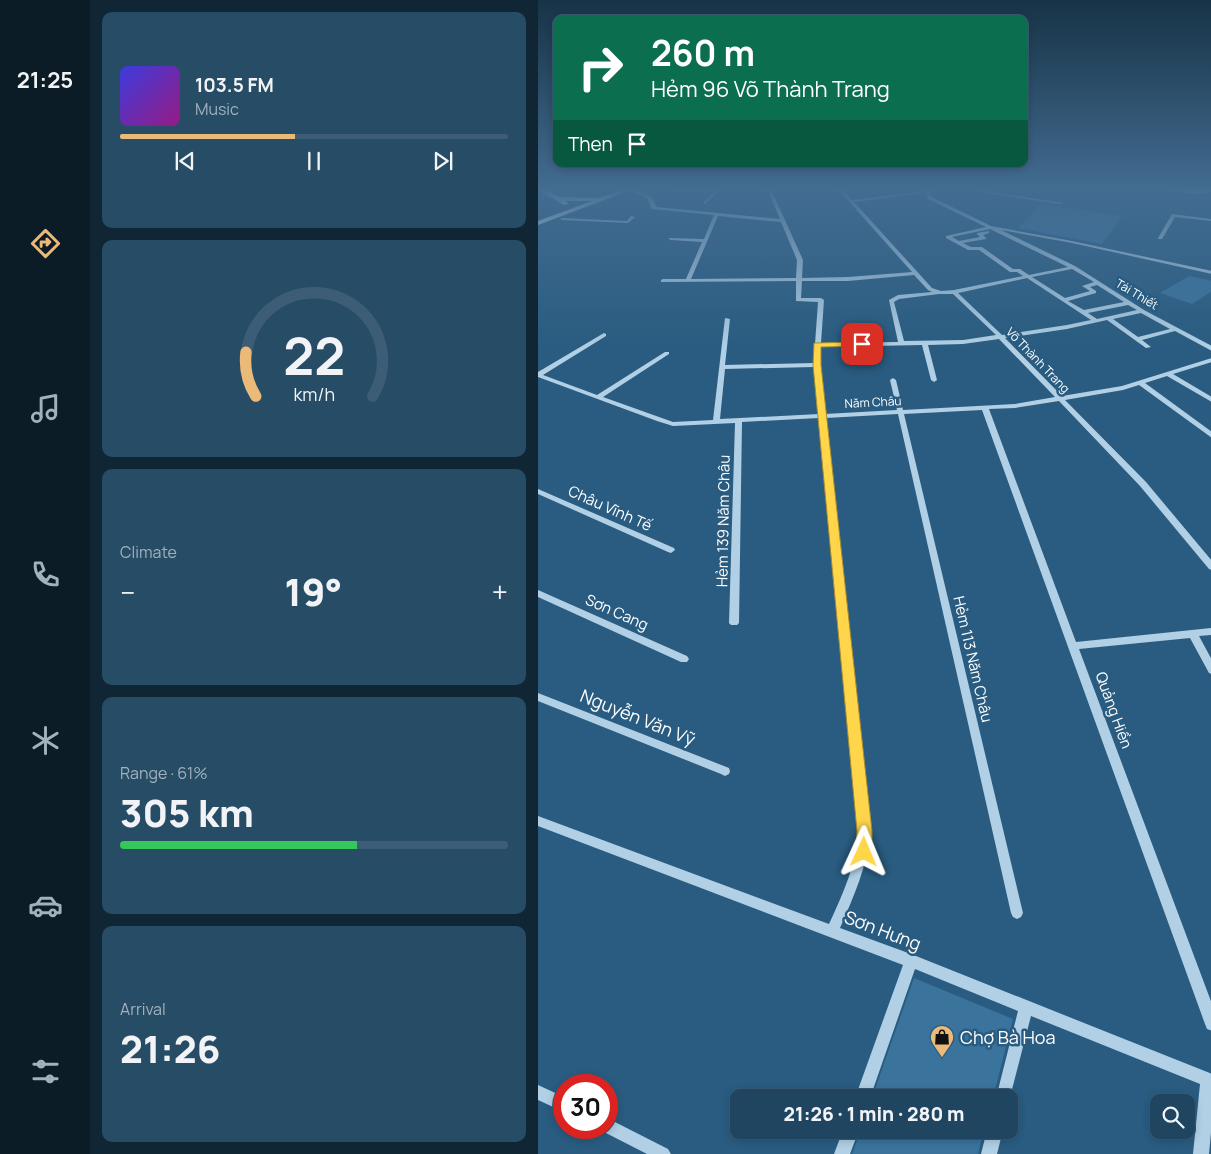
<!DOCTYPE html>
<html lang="en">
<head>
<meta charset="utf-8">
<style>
	:root { --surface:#1f4560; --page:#274c66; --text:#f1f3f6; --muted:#a1b1bd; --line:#3c5d75; --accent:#ecba78 }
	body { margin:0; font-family:Manrope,sans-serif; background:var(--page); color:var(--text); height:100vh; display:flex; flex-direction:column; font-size:19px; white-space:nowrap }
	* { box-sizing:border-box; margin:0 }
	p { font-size:16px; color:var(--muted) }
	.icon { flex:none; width:28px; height:28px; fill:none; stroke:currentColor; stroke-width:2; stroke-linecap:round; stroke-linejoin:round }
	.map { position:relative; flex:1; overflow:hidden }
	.side { display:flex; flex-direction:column; gap:12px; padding:12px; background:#112635; width:448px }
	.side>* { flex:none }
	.guide { position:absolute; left:15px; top:15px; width:475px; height:152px; border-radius:10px; box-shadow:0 2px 8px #0003,0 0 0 1px var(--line); background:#0b6e4f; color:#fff; overflow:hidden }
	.controls { position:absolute; left:612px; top:1094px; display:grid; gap:10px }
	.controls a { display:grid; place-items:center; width:45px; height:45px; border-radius:10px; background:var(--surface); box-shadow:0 2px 8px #0003,0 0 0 1px var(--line); font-size:25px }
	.speed { position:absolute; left:15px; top:1074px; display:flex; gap:10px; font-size:25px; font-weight:700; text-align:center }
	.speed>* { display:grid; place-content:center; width:65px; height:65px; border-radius:50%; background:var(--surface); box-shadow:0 2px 8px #0003,0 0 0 1px var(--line); line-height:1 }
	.speed .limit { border:8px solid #d22; background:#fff; color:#111 }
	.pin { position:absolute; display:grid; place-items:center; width:42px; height:42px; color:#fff; margin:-21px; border-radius:10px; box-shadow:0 2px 8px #0006 }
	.me { position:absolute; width:55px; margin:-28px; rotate:1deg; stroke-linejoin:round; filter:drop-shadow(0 0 4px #0008) }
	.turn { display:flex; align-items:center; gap:18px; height:105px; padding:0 15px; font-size:22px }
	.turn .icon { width:65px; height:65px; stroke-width:2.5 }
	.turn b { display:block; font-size:35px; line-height:42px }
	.then { display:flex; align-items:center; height:48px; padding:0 15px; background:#0003; gap:10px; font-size:19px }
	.big { font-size:38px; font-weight:800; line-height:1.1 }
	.side .widget { flex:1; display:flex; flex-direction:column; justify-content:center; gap:8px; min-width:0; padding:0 18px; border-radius:10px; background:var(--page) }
	.side .dial { align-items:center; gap:0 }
	.dial svg { height:130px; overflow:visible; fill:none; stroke:var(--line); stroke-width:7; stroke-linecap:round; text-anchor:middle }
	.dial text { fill:var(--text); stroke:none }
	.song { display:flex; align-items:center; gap:15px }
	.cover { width:60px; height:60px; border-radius:8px; background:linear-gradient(135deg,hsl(240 70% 55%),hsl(310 70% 35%)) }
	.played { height:5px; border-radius:2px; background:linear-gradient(90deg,var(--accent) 45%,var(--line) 45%) }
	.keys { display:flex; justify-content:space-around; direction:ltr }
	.heat { display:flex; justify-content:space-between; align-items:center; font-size:28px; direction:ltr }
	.charge { height:8px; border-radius:4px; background:linear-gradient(90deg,#34c759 61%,var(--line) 0) }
	.trip { position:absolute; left:192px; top:1089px; width:288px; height:50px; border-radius:10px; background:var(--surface); box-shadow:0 2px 8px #0003,0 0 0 1px var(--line); font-weight:800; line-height:50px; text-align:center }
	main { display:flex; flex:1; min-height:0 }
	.tab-bar { display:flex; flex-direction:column; width:90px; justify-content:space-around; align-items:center; background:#0c1c26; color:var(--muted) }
	.tab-bar .icon { width:35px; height:35px }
	.tab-bar .on { color:var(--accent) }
	.tab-bar b { font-size:22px; color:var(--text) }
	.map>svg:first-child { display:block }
</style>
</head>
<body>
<main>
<nav class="tab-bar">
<b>21:25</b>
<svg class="icon on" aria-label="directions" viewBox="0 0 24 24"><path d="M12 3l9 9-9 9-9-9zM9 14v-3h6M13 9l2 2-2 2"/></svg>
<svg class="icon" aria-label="music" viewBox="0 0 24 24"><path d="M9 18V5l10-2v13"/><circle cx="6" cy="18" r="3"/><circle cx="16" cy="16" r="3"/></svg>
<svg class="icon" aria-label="phone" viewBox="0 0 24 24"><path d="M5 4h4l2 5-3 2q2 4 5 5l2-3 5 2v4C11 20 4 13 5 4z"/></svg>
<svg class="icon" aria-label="climate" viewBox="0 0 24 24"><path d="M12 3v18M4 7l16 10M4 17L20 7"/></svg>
<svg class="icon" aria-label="car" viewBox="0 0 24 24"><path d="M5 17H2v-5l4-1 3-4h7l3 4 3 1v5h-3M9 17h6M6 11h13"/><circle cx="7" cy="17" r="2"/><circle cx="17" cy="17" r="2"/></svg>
<svg class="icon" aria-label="filters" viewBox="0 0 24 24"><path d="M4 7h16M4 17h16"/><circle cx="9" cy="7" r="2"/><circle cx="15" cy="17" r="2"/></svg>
</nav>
<section class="side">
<div class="widget">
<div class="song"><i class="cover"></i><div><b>103.5 FM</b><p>Music</p></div></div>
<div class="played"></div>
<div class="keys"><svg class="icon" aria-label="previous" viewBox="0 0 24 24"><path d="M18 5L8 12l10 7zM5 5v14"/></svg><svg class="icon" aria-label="pause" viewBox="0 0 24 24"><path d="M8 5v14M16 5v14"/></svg><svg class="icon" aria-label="next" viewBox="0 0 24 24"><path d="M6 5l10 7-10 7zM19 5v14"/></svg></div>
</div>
<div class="widget dial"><svg viewBox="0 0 100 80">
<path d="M14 69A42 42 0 1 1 86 69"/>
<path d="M14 69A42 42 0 0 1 8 42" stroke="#ecba78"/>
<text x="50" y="56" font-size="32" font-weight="700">22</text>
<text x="50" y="72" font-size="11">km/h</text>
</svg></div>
<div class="widget"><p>Climate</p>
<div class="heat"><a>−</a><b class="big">19°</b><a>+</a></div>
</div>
<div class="widget"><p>Range · 61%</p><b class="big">305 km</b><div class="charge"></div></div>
<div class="widget"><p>Arrival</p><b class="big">21:26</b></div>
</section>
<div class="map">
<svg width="674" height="1154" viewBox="0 0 674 1154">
	<rect width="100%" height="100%" fill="#295c80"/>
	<path fill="#3a749d" d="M503,204L584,216L564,244L480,228Z
		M651,276L674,281V291L654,304L622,293Z
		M376,978L475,1019L455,1098H334Z
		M323,1130H446L440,1154H314Z"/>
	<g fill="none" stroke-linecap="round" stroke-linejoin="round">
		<path fill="#b1d0e5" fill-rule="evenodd" d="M123,187L156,190L160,188L181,191L167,204L165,203L176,192L161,190L157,192Z
			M228,187H232L265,260L264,278L310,277L374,272L298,187H302L314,200L389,191L395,187H400L392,192L394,197L453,226L534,241L674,271V274L534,243L463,230L537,266L606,310L674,346V351L637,331L604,340L613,347L608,348L569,320L529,329L467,338L524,396L584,386L674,358V362L635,374L674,397V402L629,376L607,383L674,432V438L601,385L585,390L527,400L608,482L674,561V570L671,569L602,486L521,401L477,408L451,409L538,642L674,628V635L661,636L674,660V674L671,673L652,638L541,649L674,1004V1031L669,1029L667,1024L444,410L366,414L485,913L483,917L479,919L475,917L473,913L360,414L288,418L333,831C329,866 316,896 302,928L373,954L674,1074V1122L671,1154H655L662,1084L493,1016L471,1101V1098H458L480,1011L377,969L332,1098H317L365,965L0,826V816L291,924C305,894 318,865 321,831L281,418L204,422L201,623L199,625H193L191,623L197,423L135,426L119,421L0,377V372L66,333L68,334V336L5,375L59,395L127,352H131V354L65,397L135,422L175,420L187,318L192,319L187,365L276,363L277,346L276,345L277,344L280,302L258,301V281L123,282V280L125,279H148L164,242L133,240L131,239V238L166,239L176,215L114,209L109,198L89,190L91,189C103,192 115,193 118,207L242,219ZM388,193L390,199L448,227L408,236V238L430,250H441L472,272H479L485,276L416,290L403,291L394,288L316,202ZM180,216L243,222L259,260L258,278L153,279ZM452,229L530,267L491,275L482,269H475L444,247H433L425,243L448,239V238L445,235L451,233V231L439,233V234L442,237L421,241L414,237ZM534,269L556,282L544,286L552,291L527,298L494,277ZM376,275L390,290L394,292L360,295L351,300L360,342L283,343L286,300L283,298H263L264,281H310ZM489,278L553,320L529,325L464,335L420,293ZM559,285L586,302L546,310L530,301L558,293V291L552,287ZM401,294H415L458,335L425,340L366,341L356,302L361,299ZM590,305L599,310L559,319L550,313ZM603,313L632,329L600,337L575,319ZM461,339L517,397L477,404L365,410L358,380L355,378L352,380L359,410L287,414L282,365L283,347L384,345L393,380L396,382L399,380L390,345L425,344ZM276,367L281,414L182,419L187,369Z
			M434,187H439L448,191L525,203L523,204L447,193Z
			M634,214L674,219V221L637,217L624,239H620V238Z
			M93,216L97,217L90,223L24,220L22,219L24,218L89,221Z
			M0,489L136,548L137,550L133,553L130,552L0,494Z
			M0,590L149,656L151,659L149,662H143L0,597Z
			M0,693L191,768L192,771L191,774L187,776L183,774L0,701Z
			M0,1085L26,1097V1112L0,1100Z
			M69,1118L130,1149L133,1154H109L64,1131L62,1128H69Z
			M305,1130H321L312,1154H296Z
			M449,1130H465L459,1154H443Z"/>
		<path fill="#f1f8fd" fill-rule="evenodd" d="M0,187H4L21,197L61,198L92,187H101L0,225V221L54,201H27L31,204L26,205L0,190Z
			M618,187C637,187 655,190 674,188V192L655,194Z"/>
	</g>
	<linearGradient id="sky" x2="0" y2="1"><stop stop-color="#173346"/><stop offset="0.54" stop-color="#436c91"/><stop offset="1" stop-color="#436c91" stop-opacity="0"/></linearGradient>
	<rect width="674" height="349" fill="url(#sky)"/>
	<path fill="#ffd54a" stroke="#a68a30" d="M324,342L327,343V346L283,347V365L334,831V852L331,857L326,859L320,857L318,852L319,831L275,365L276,343Z"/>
	<defs>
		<g id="shop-pin" transform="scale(1.25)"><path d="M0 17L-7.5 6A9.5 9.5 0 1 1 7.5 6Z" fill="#ecba78" stroke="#295c80"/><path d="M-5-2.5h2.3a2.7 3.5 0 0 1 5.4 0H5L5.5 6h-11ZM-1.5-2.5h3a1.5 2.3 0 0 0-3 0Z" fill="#111"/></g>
	</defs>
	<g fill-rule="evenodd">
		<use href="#shop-pin" x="404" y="1037"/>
	</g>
	<g text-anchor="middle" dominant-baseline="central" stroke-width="5" stroke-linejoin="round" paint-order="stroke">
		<g font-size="12" fill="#fff" stroke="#295c80">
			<text transform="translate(599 294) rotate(31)">Tái Thiết</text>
			<text transform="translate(500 360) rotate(46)">Võ Thành Trang</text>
			<text transform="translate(335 402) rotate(-3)">Năm Châu</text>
		</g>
		<g font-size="15" fill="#fff" stroke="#295c80">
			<text transform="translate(72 508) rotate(24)">Châu Vĩnh Tế</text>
			<text transform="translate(185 521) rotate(-89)">Hẻm 139 Năm Châu</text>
			<text transform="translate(79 612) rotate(24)">Sơn Cang</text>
			<text transform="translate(435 659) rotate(77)">Hẻm 113 Năm Châu</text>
			<text transform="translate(576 710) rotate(70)">Quảng Hiền</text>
		</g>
		<g font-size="18" fill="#fff" stroke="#295c80">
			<text transform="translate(100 717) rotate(22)">Nguyễn Văn Vỹ</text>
			<text transform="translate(345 930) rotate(21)">Sơn Hưng</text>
		</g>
		<g font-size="18" fill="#fff" stroke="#295c80" text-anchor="start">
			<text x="422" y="1037">Chợ Bà Hoa</text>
		</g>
	</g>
</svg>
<div class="controls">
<a><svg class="icon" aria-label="search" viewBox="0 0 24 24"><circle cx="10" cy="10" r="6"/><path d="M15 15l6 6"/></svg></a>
</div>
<div class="speed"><div class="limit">30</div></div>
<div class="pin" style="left:324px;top:344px;background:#d93025"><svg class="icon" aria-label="arrive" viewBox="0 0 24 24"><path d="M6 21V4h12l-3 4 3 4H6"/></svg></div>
<svg class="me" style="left:326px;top:852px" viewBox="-20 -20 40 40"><path d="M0-17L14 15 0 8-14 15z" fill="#ffd54a" stroke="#fff" stroke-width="4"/></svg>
<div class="trip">21:26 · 1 min · 280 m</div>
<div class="guide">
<div class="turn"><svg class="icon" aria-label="right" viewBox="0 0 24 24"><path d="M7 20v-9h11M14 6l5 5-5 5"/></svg><div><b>260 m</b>Hẻm 96 Võ Thành Trang</div></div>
<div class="then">Then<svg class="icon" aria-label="arrive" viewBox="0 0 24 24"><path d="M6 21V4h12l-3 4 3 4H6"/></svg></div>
</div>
</div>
</main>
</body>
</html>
